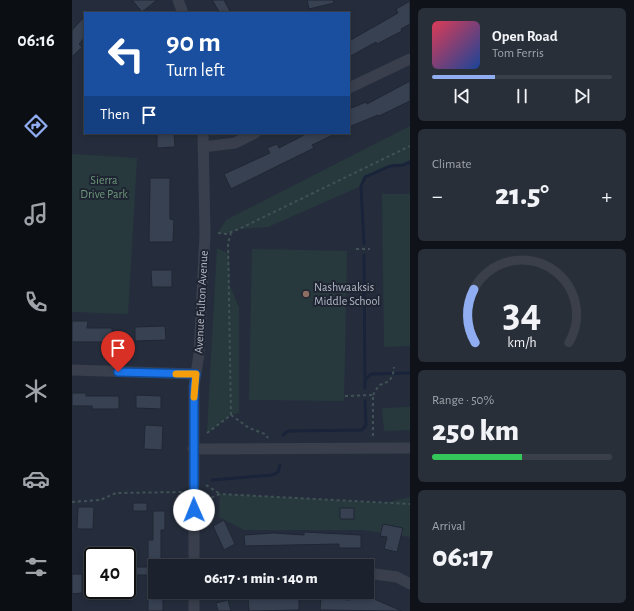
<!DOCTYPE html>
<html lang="en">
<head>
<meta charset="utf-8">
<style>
	:root { --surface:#1c222d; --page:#292f39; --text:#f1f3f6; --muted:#a0a4aa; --line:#3a3f49; --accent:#90adf1 }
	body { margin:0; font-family:"Alegreya Sans",sans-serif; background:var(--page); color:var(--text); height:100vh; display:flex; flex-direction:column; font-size:15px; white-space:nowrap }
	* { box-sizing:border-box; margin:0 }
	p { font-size:13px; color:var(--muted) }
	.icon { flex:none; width:22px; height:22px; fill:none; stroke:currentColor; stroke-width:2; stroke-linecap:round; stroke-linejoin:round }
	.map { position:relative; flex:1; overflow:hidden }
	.sheet { display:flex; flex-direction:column; gap:8px; padding:8px; background:#0f1319; width:224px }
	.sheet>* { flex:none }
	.banner { position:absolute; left:12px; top:12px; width:266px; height:122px; border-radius:0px; box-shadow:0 2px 6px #0003,0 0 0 1px var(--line); background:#1a4fa0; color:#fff; overflow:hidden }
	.speed { position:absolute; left:12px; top:547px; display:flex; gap:8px; font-size:20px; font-weight:700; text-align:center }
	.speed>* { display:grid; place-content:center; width:52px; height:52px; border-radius:50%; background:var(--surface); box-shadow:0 2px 6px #0003,0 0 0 1px var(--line); line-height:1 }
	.speed .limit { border:2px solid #111; border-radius:6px; background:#fff; color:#111 }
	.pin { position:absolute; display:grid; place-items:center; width:34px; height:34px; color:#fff; margin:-41px -17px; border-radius:50% 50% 50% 0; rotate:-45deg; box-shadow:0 0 4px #0007 }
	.pin .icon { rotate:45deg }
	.me { position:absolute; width:44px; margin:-22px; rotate:359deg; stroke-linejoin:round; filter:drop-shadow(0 0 3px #0008) }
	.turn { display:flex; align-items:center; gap:14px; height:84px; padding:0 16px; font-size:18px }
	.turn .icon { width:52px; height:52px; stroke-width:2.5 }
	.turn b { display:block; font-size:28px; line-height:34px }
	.then { display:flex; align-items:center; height:38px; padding:0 16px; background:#0003; gap:8px; font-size:15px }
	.big { font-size:30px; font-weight:800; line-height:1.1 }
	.sheet .widget { flex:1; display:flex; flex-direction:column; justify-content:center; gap:6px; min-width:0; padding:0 14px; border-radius:6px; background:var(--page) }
	.sheet .dial { align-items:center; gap:0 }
	.dial svg { height:104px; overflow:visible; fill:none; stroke:var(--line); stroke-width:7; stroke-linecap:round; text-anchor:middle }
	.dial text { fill:var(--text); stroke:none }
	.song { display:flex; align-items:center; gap:12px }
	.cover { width:48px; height:48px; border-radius:6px; background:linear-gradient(135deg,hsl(350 70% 55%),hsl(220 70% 35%)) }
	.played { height:4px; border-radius:2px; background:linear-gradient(90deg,var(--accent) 35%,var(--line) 35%) }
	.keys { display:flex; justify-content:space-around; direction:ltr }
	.heat { display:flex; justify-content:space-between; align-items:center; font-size:22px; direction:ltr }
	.charge { height:6px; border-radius:3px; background:linear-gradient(90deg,#34c759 50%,var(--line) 0) }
	.trip { position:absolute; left:76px; top:559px; width:226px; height:40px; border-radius:0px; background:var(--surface); box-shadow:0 2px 6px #0003,0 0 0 1px var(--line); font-weight:800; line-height:40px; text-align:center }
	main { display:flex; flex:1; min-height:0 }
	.tab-bar { display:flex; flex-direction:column; width:72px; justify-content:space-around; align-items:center; background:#0b0e12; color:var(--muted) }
	.tab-bar .icon { width:28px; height:28px }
	.tab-bar .on { color:var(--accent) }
	.tab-bar b { font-size:18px; color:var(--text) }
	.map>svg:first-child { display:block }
</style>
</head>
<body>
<main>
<nav class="tab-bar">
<b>06:16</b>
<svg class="icon on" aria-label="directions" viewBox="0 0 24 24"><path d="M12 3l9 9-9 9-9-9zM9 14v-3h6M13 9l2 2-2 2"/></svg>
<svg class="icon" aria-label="music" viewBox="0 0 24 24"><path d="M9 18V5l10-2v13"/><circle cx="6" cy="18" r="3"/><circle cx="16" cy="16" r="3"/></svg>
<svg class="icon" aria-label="phone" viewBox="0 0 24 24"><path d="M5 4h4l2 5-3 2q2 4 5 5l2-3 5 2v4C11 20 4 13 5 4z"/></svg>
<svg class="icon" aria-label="climate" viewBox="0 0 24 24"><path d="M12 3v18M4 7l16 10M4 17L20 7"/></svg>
<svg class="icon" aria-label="car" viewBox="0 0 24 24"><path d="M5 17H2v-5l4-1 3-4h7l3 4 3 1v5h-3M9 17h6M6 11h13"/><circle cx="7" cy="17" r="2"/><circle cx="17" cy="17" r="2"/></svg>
<svg class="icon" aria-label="filters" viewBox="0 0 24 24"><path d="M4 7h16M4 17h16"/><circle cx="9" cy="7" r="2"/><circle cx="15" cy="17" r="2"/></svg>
</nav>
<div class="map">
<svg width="338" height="611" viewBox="0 0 338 611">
	<rect width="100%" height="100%" fill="#252d3c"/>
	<path fill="#27393d" d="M338,126V162L331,165L318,166L293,177L289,186L196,227L167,229L154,234L146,233L154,220Z
		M0,154L65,158L56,314L0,312Z
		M310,194H338V346L312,347Z
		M145,248L157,254L158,286L167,308V413L159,415L135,433Z
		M180,249L275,251L272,401L177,400Z
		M338,407V430L312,431L310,408Z
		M148,494L313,503L338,497V537L291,530H172L147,517Z"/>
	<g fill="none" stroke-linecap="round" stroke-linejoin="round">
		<path stroke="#192339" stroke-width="3" d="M292,244L289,186L293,177L318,166L331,165L338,162
			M292,255L293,388
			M294,379L299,374L338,373
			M211,435L216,431L290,430L294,425L293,401
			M140,480L200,475L206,472L208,465"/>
	</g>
	<path fill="#374152" stroke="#202633" d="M60,0H85L70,12Z
		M140,0H152L159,13H148Z
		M235,0H261L262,3L237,9Z
		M338,1V24L329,29L330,31L305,44L304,42L277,57V41L326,13L324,9Z
		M13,16V37L7,44L10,47L0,57V30Z
		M338,81V101L307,116L306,115L277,127V109L294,102L295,104Z
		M85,133H102L103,147L85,148Z
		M236,133H265L240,145L242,148L159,189L152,174L198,153L195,148L205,144L207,148Z
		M78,178H98V219L102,220L101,242H77Z
		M79,270H100V287H80Z
		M0,321H16L15,328H40V342H0Z
		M93,326L94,340L63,341V327Z
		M0,393H14V396H47V409H20V406H0Z
		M64,395L89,396V409L64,408Z
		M73,425L91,426L90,450L72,449Z
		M61,503H75V511H61Z
		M6,507H22L21,529H5Z
		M268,508H282V519H268Z
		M81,511H93V530H89V561H76V540H81Z
		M152,520L163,544L152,550L141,526Z
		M311,524L331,528L325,552L312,549L315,537L308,536Z
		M232,532L289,535V548H267V544L173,546L172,535L202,533L232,535Z
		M57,567H83V575H57Z
		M0,574H10V593L0,594Z
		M209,596H227V610L177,611L176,598Z
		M278,597L302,599L330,611L248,610L249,598L278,600Z
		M76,599H91V611H76Z
		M156,600L159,611H146L144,603Z"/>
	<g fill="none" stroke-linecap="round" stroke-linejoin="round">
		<path stroke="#405255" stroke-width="2" stroke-dasharray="3 3" stroke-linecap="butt" d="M146,233L154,234L167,229L338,146
			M284,249H298
			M301,395L307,385C318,382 321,379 322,367
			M273,396L301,395V439
			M159,415L177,428L193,434L196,438
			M135,433L159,415L156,243L159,233
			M134,485L148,494
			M134,500L148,494L338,504
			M0,502L28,500L44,493L113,492"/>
		<path stroke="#393f4c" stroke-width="11" d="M106,0L111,13
			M277,88L338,59
			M131,147L163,143L183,133
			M0,370L124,374
			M121,449L338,448
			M122,566V386L127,354L133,234L131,133
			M295,573L325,577L338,584
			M122,611V592"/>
	</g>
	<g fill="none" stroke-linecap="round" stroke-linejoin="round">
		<g stroke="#114b97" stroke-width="10">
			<path id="route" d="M46,372L124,374L122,386V510"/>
		</g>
		<use href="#route" stroke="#1a73e8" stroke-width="7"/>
		<path stroke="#f59e0b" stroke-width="7" d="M104,374H124L122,397"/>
	</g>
	<circle fill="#8d6e63" stroke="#1e2431" stroke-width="1.5" cx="234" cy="294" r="4"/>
	<g text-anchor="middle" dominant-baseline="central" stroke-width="4" stroke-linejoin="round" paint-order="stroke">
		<g font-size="12" fill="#6d977a" stroke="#1e2431">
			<text x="32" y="180">Sierra<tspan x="32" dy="14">Drive Park</tspan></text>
		</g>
		<g font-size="12" fill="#b5bac7" stroke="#1e2431" text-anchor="start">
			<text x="242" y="287">Nashwaaksis<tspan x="242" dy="14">Middle School</tspan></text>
		</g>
		<g font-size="12" fill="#b5bac7" stroke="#1e2431">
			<text transform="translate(129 302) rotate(-87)">Avenue Fulton Avenue</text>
		</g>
	</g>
</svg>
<div class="speed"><div class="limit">40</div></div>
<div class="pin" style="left:46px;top:372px;background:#d93025"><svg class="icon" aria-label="arrive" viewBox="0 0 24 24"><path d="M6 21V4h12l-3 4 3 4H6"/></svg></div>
<svg class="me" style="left:122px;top:510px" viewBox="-20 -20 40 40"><circle r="19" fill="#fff"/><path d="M0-13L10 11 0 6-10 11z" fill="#1a73e8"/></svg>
<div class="trip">06:17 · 1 min · 140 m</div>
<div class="banner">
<div class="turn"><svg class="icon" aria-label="left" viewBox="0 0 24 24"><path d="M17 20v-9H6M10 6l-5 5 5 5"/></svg><div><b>90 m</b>Turn left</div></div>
<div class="then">Then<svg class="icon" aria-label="arrive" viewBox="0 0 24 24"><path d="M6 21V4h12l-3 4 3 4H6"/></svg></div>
</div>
</div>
<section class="sheet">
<div class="widget">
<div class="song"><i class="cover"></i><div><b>Open Road</b><p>Tom Ferris</p></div></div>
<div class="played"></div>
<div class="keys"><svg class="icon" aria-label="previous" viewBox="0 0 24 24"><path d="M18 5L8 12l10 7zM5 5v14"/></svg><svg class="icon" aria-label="pause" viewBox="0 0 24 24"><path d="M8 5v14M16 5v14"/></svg><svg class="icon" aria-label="next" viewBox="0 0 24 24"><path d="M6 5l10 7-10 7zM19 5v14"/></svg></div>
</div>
<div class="widget"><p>Climate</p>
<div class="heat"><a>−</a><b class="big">21.5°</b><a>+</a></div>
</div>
<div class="widget dial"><svg viewBox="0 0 100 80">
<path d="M14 69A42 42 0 1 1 86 69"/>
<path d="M14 69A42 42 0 0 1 13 28" stroke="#90adf1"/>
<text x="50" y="56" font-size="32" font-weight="700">34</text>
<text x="50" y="72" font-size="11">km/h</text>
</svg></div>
<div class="widget"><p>Range · 50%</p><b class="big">250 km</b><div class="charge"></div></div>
<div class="widget"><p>Arrival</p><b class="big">06:17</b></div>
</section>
</main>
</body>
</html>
